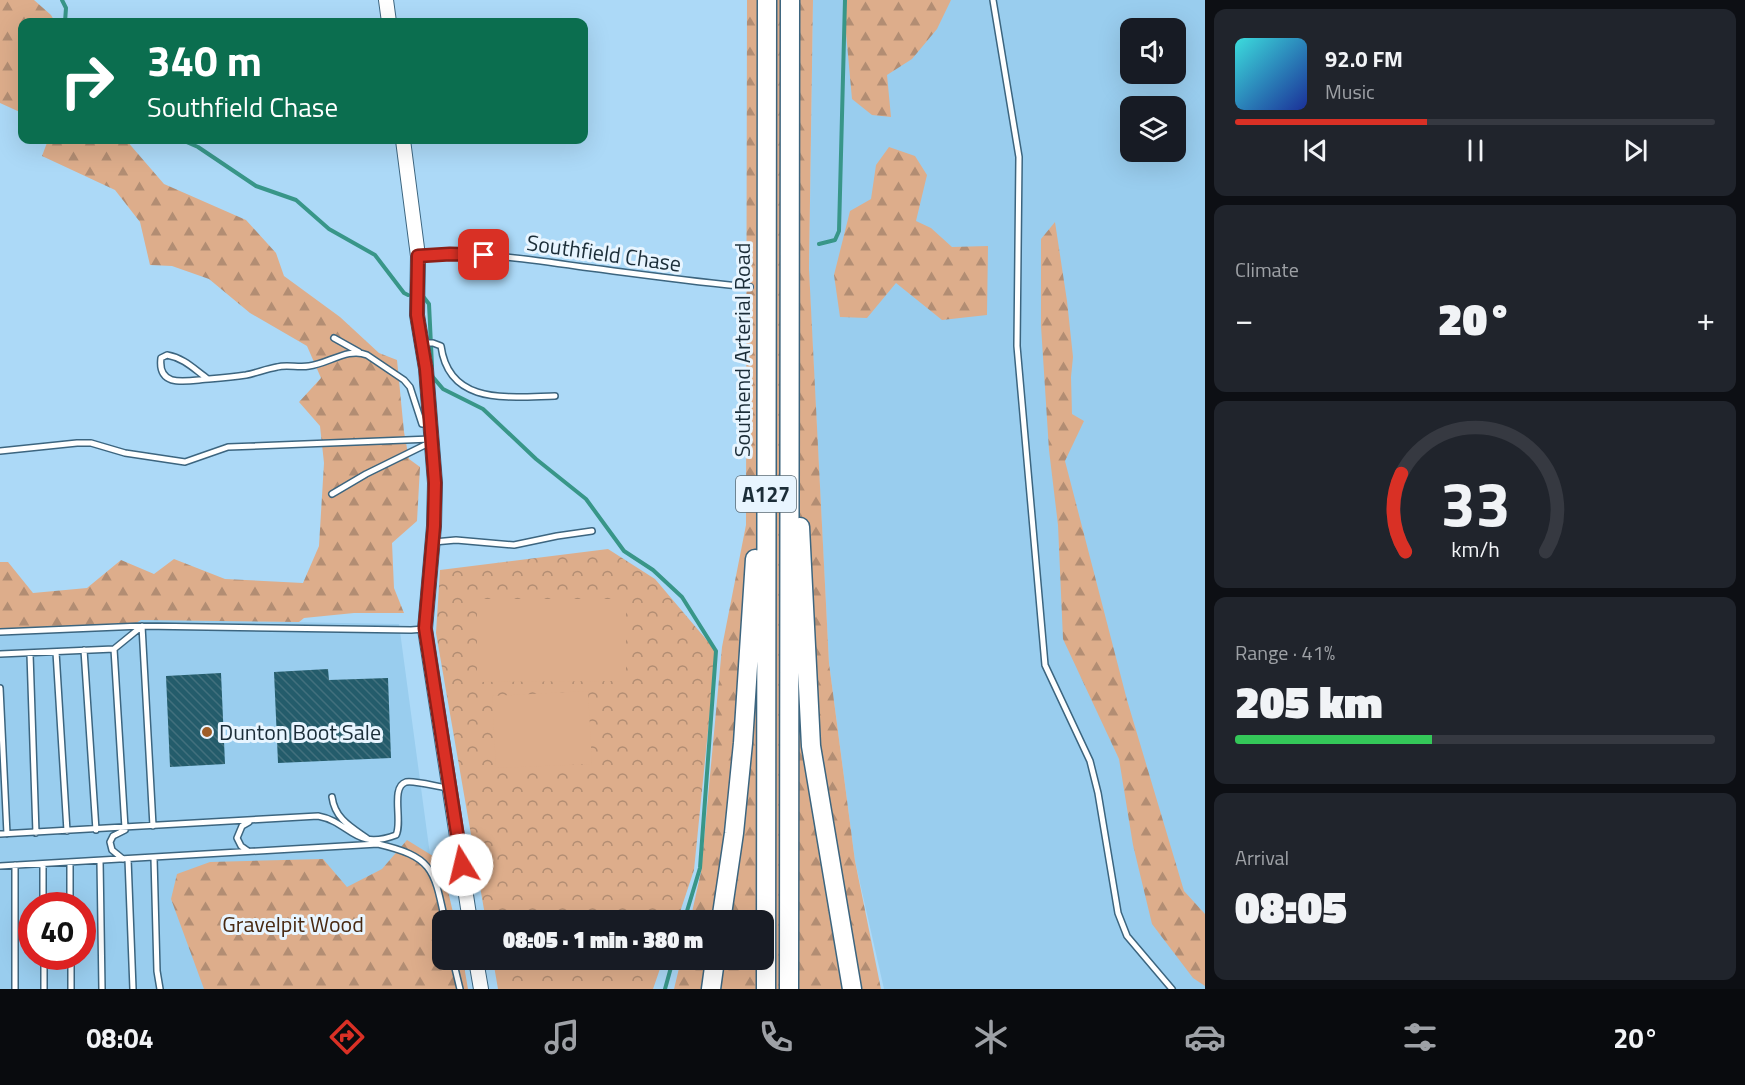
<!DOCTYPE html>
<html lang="en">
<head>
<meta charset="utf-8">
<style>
	:root { --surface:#171b24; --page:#20242c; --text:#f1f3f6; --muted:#9ea1a6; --line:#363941; --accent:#d93025 }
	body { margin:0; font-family:"Titillium Web",sans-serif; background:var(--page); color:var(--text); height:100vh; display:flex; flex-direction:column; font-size:22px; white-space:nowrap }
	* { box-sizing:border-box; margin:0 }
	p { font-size:20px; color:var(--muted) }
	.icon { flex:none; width:33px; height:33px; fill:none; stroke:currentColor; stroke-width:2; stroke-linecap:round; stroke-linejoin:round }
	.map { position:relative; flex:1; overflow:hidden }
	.sheet { display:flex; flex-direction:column; gap:9px; padding:9px; background:#0d0f14; width:540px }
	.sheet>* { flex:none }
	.banner { position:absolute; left:18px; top:18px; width:570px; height:126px; border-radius:12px; box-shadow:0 6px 24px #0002; background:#0b6e4f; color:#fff; overflow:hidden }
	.fabs { position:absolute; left:1120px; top:18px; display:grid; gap:12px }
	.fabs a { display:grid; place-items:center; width:66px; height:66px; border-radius:12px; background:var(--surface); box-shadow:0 6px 24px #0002; font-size:30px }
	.speed { position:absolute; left:18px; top:892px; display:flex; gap:12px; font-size:30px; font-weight:700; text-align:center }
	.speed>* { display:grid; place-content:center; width:78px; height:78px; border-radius:50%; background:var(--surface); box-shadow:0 6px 24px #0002; line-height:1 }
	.speed .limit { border:9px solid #d22; background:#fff; color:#111 }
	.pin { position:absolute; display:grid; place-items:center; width:51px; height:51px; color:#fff; margin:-26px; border-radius:12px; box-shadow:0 3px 9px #0006 }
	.me { position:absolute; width:66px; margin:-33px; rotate:351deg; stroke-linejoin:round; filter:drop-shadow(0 0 4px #0008) }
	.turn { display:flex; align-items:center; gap:21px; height:126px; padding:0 30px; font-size:27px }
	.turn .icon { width:78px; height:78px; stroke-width:2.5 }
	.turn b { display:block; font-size:42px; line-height:51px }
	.big { font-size:45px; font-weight:800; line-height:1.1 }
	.sheet .widget { flex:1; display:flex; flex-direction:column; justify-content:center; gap:9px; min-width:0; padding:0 21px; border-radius:12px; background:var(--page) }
	.sheet .dial { align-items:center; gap:0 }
	.dial svg { height:156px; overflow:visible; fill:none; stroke:var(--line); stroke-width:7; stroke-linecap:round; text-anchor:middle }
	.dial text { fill:var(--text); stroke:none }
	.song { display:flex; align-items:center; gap:18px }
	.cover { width:72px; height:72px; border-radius:9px; background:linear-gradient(135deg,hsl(180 70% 55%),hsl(230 70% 35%)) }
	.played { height:6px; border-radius:3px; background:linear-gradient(90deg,var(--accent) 40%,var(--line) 40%) }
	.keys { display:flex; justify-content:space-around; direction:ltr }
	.heat { display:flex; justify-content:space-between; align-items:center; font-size:33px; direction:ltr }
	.charge { height:9px; border-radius:4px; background:linear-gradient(90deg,#34c759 41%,var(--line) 0) }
	.trip { position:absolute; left:432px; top:910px; width:342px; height:60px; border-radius:12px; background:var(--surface); box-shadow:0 6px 24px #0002; font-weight:800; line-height:60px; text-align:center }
	.dock { display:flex; height:96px; justify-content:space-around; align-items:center; background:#090b0e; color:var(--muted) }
	.dock .icon { width:42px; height:42px }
	.dock .current { color:var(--accent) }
	.dock b { font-size:27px; color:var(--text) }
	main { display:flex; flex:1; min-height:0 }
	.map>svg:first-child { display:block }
</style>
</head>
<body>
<main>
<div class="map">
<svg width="1205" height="989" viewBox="0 0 1205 989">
	<defs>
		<pattern id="forest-firs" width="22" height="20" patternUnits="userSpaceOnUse" patternTransform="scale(1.5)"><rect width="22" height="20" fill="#ddad8b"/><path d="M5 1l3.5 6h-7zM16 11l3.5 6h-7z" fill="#b28d73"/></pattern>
		<pattern id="park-crowns" width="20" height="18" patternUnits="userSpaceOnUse" patternTransform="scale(1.5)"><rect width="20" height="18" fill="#ddad8b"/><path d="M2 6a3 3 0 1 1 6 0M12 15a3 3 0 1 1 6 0" fill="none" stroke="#b28d73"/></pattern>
		<pattern id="building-back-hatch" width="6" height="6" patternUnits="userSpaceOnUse" patternTransform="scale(1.5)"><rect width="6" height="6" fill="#245c6b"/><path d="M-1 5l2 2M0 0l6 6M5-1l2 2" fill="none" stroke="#42707d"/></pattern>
	</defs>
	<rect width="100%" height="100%" fill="#acd9f7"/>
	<path fill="#99cdee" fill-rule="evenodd" d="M813,0H1205V989H884L855,861L829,663L809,276ZM1131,28H1176V74H1131ZM1131,106H1176V152H1131Z
		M0,617L399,624L442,944V960L449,989H0ZM32,906H82V957H32Z"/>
	<path fill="url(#forest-firs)" d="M0,0H34L51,15L55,22H22V113L0,103Z
		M747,0H813L809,269L829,663L855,861L881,989H674L681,960H764V921H690L701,872L722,647L746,525Z
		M843,0H951L937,29L912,59L887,75L891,117L872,115L852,99Z
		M48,140H126L164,184L246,220L276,253L284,276L340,317L379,353L397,360L404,432L409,459L420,467L417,521L392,543L394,588L404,613H354L304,618L299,622L141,620L131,626L0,631V562H8L33,593L87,588L121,560L154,574L174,559L225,579L303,583L319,546L324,463L320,426L299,402L321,378L307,346L250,313L209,279L172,266L150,265L140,222L115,190L42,156Z
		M889,147L915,156L927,175L916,221L931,228L952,247L988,246L987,315L942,320L896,283L867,318L840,317L834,275L850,211L871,199L876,165Z
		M1055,222L1067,301L1073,357L1071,377L1072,414L1084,421L1065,461L1127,700L1184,891L1205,914V986L1193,978L1152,924L1133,845L1119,759L1063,639L1058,525L1049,450L1041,326V239Z
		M407,840L441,861L455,921H442V960H463L468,989H204L171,899L177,874L210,862L323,859L347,887L382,869Z"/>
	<path fill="url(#park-crowns)" d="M608,549L655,579L716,651L694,870L677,921H486L436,633L440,570Z
		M493,960H663L653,989H498Z"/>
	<path fill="#ddad8b" d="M477,599H626V681L477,682Z
		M588,691L592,764L496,768L492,696Z"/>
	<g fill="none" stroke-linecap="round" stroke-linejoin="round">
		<path stroke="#389688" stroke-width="4" d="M62,0L66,8L65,22
			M182,140L198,147L256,186L296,200L329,229L375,255L404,293L408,295
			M819,244L835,240L839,231L845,0
			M422,295L429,304L432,366
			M432,376L443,389L483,409L536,459L586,499L624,551L653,570L682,597L716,651L700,868L684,921
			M665,989L673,960"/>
	</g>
	<path fill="url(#building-back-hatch)" d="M328,669L329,680L388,678L391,758L278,763L274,672Z
		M221,673L225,764L170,767L166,676Z"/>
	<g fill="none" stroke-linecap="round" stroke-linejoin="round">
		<g stroke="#3c657f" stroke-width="8">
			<path id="lane" d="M993,0L1019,157L1017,346L1045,665L1090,761L1098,793L1118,913L1127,936L1172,989
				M419,256C475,251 528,259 583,267C639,274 694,282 750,287
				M334,338L359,352
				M423,343H433L441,346C449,406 509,397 555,396
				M208,379C194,369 184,358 167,355L161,358C157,390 190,380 209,379C221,378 233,377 246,375C256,373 266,369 277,367C287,364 298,368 309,366C328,364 348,347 367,355L404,380L410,387L422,424H429
				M0,451L77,443H91L125,453L185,462L228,447L431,439
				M332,494L366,474L431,442
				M434,542L456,540L514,545L557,536L592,531
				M142,626L153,826
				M0,632L142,626L411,630L424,629
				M114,649L125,828
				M84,650L96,830
				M56,652L67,831
				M0,654L114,649L141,627
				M30,654L36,833
				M0,688L7,834
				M332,797C335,819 351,827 368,839
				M0,834L318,816C351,822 354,851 396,835C403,822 390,787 406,782C414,780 438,787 448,788
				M248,851L241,846L237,838L242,826L249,822
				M154,858L157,971L160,989
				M123,859L112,850L110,842L113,836L125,830
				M128,859L133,989
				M100,861L102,989
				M70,862V906
				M43,864V906
				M15,865V989
				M0,866L378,844C433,857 434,869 445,921
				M44,957V989
				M71,957V989
				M453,960L460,989"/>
		</g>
		<g stroke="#3c657f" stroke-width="16">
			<path id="secondary" d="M386,0L389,22
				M403,140L418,256L417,315L426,369L435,483L434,526L425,629L470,921
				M476,960L481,989"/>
		</g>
		<g stroke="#3c657f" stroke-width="21">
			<path id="highway" d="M800,527L811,746L852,989
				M721,921L734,833L743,743L755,559
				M711,989L715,960
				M766,989L767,0
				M789,989L790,0"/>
		</g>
		<use href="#lane" stroke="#fff" stroke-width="5"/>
		<use href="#secondary" stroke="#fff" stroke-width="14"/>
		<use href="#highway" stroke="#fff" stroke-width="18"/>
	</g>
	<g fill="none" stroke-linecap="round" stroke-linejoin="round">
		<g stroke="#8d1f18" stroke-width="15">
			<path id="route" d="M462,865L425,628L434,526L435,483L426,369L417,315L418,256L450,254L484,255"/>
		</g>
		<use href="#route" stroke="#d93025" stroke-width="10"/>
	</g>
	<circle fill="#9e5e28" stroke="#e8f5ff" stroke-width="2" cx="207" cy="732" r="6"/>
	<g text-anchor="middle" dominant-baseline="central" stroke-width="6" stroke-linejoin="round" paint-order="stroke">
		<rect fill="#e8f5ff" stroke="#586974" stroke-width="1.5" x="736" y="476" width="60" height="36" rx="4.5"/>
		<g font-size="21" font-weight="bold" fill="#1b2d38">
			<text x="766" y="494">A127</text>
		</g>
		<g font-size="22" fill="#1b2d38" stroke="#e8f5ff">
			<text transform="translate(604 253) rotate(8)">Southfield Chase</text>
			<text transform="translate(742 350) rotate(-90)">Southend Arterial Road</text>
		</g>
		<g font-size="22" fill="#1b2d38" stroke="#e8f5ff" text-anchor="start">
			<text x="219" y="732">Dunton Boot Sale</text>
		</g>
		<g font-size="22" fill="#482911" stroke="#e8f5ff">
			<text x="293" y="924">Gravelpit Wood</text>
		</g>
	</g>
</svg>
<div class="fabs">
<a><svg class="icon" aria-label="sound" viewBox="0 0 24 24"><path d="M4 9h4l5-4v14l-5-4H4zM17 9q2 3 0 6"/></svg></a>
<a><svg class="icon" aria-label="layers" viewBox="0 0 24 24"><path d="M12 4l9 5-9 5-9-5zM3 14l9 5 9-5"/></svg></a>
</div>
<div class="speed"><div class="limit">40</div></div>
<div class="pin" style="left:484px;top:255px;background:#d93025"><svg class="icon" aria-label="arrive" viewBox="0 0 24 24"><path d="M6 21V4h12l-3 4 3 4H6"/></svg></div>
<svg class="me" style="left:462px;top:865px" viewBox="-20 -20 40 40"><circle r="19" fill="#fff"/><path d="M0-13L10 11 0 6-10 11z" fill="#d93025"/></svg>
<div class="trip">08:05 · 1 min · 380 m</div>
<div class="banner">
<div class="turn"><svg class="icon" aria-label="right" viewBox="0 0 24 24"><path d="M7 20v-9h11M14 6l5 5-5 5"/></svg><div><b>340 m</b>Southfield Chase</div></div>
</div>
</div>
<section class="sheet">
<div class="widget">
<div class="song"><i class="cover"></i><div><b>92.0 FM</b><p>Music</p></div></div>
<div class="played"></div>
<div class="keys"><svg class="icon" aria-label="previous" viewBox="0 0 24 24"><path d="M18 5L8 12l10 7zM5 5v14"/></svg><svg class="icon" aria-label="pause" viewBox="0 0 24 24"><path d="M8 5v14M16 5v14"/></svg><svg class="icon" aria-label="next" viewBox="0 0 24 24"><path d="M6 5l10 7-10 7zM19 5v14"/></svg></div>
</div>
<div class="widget"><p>Climate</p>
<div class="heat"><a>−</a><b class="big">20°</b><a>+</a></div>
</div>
<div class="widget dial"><svg viewBox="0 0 100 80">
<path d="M14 69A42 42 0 1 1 86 69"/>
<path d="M14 69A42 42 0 0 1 12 29" stroke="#d93025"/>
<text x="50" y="56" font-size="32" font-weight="700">33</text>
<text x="50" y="72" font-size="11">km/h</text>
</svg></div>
<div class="widget"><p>Range · 41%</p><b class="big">205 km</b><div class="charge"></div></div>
<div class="widget"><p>Arrival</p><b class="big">08:05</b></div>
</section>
</main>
<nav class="dock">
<b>08:04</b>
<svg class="icon current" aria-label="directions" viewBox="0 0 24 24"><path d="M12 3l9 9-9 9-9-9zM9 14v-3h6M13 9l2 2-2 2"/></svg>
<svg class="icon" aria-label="music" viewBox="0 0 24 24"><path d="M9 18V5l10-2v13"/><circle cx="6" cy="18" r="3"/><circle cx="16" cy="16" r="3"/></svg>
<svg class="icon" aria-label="phone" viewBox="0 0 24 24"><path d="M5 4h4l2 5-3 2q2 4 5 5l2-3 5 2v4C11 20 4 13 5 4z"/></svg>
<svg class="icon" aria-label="climate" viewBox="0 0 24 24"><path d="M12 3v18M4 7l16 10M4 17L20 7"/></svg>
<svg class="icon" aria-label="car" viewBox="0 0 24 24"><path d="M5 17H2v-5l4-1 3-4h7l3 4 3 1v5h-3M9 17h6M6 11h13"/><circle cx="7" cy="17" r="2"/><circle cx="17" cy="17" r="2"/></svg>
<svg class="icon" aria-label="filters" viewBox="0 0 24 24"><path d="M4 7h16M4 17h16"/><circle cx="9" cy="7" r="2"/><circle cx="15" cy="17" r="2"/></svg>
<b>20°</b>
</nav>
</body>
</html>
